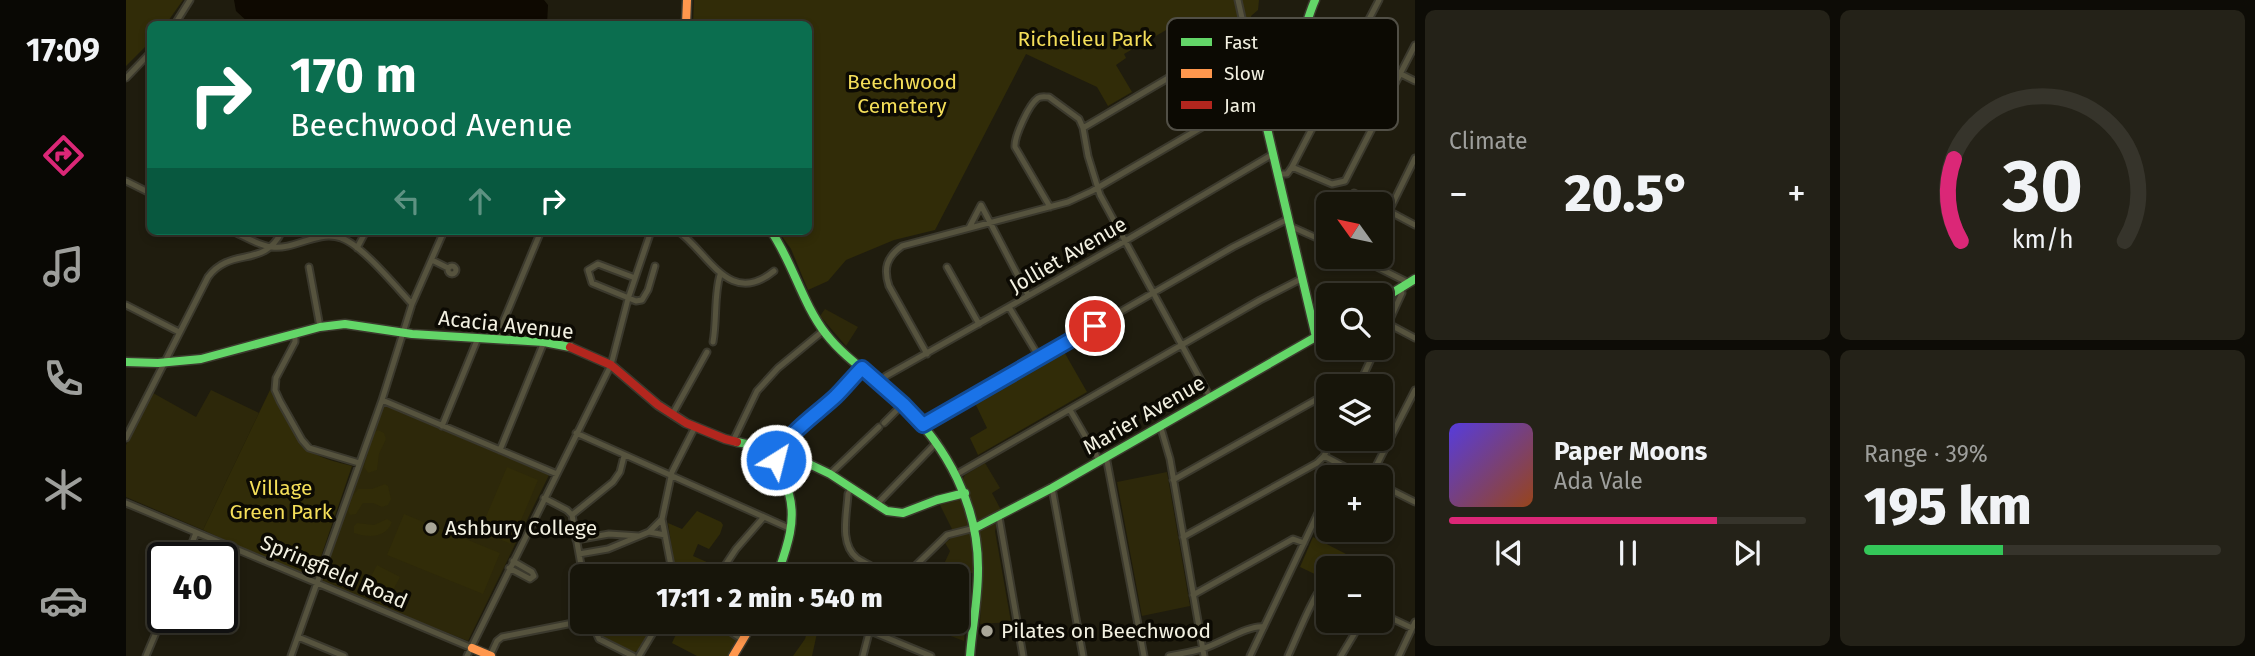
<!DOCTYPE html>
<html lang="en">
<head>
<meta charset="utf-8">
<style>
	:root { --surface:#17150a; --page:#242218; --text:#f1f3f6; --muted:#9e9f9c; --line:#36342b; --accent:#db2777 }
	body { margin:0; font-family:"Fira Sans",sans-serif; background:var(--page); color:var(--text); height:100vh; display:flex; flex-direction:column; font-size:26px; white-space:nowrap }
	* { box-sizing:border-box; margin:0 }
	p { font-size:23px; color:var(--muted) }
	.icon { flex:none; width:38px; height:38px; fill:none; stroke:currentColor; stroke-width:2; stroke-linecap:round; stroke-linejoin:round }
	.map { position:relative; flex:1; overflow:hidden }
	.drawer { display:flex; flex-direction:column; gap:10px; padding:10px; background:#0d0c06; width:840px }
	.drawer>* { flex:none }
	.top-card { position:absolute; left:21px; top:21px; width:665px; height:214px; border-radius:10px; box-shadow:0 4px 10px #0003,0 0 0 2px var(--line); background:#0b6e4f; color:#fff; overflow:hidden }
	.needle { width:46px; rotate:303deg }
	.tools { position:absolute; left:1190px; top:192px; display:grid; gap:14px }
	.tools a { display:grid; place-items:center; width:77px; height:77px; border-radius:10px; background:var(--surface); box-shadow:0 4px 10px #0003,0 0 0 2px var(--line); font-size:35px }
	.speed { position:absolute; left:21px; top:542px; display:flex; gap:14px; font-size:35px; font-weight:700; text-align:center }
	.speed>* { display:grid; place-content:center; width:91px; height:91px; border-radius:50%; background:var(--surface); box-shadow:0 4px 10px #0003,0 0 0 2px var(--line); line-height:1 }
	.speed .limit { border:4px solid #111; border-radius:10px; background:#fff; color:#111 }
	.pin { position:absolute; display:grid; place-items:center; width:60px; height:60px; color:#fff; margin:-30px; border:4px solid #fff; border-radius:50%; box-shadow:0 2px 7px #0007 }
	.me { position:absolute; width:77px; margin:-38px; rotate:36deg; stroke-linejoin:round; filter:drop-shadow(0 0 5px #0008) }
	.turn { display:flex; align-items:center; gap:24px; height:147px; padding:0 28px; font-size:32px }
	.turn .icon { width:91px; height:91px; stroke-width:2.5 }
	.turn b { display:block; font-size:49px; line-height:60px }
	.lanes { display:flex; align-items:center; height:66px; padding:0 28px; background:#0003; justify-content:center; gap:35px; direction:ltr }
	.lanes .off { opacity:.35 }
	.big { font-size:52px; font-weight:800; line-height:1.1 }
	.drawer .card { flex:1; display:flex; flex-direction:column; justify-content:center; gap:10px; min-width:0; padding:0 24px; border-radius:10px; background:var(--page) }
	.drawer .dial { align-items:center; gap:0 }
	.dial svg { height:182px; overflow:visible; fill:none; stroke:var(--line); stroke-width:7; stroke-linecap:round; text-anchor:middle }
	.dial text { fill:var(--text); stroke:none }
	.song { display:flex; align-items:center; gap:21px }
	.cover { width:84px; height:84px; border-radius:10px; background:linear-gradient(135deg,hsl(250 70% 55%),hsl(20 70% 35%)) }
	.played { height:7px; border-radius:4px; background:linear-gradient(90deg,var(--accent) 75%,var(--line) 75%) }
	.keys { display:flex; justify-content:space-around; direction:ltr }
	.heat { display:flex; justify-content:space-between; align-items:center; font-size:38px; direction:ltr }
	.charge { height:10px; border-radius:5px; background:linear-gradient(90deg,#34c759 39%,var(--line) 0) }
	.drawer .tiles { flex:1; display:grid; gap:10px; grid-template-columns:repeat(2,1fr) }
	.trip { position:absolute; left:444px; top:564px; width:399px; height:70px; border-radius:10px; background:var(--surface); box-shadow:0 4px 10px #0003,0 0 0 2px var(--line); font-weight:800; line-height:70px; text-align:center }
	main { display:flex; flex:1; min-height:0 }
	.dock { display:flex; flex-direction:column; width:126px; justify-content:space-around; align-items:center; background:#090804; color:var(--muted) }
	.dock .icon { width:49px; height:49px }
	.dock .current { color:var(--accent) }
	.dock b { font-size:32px; color:var(--text) }
	.map>svg:first-child { display:block }
</style>
</head>
<body>
<main>
<nav class="dock">
<b>17:09</b>
<svg class="icon current" aria-label="directions" viewBox="0 0 24 24"><path d="M12 3l9 9-9 9-9-9zM9 14v-3h6M13 9l2 2-2 2"/></svg>
<svg class="icon" aria-label="music" viewBox="0 0 24 24"><path d="M9 18V5l10-2v13"/><circle cx="6" cy="18" r="3"/><circle cx="16" cy="16" r="3"/></svg>
<svg class="icon" aria-label="phone" viewBox="0 0 24 24"><path d="M5 4h4l2 5-3 2q2 4 5 5l2-3 5 2v4C11 20 4 13 5 4z"/></svg>
<svg class="icon" aria-label="climate" viewBox="0 0 24 24"><path d="M12 3v18M4 7l16 10M4 17L20 7"/></svg>
<svg class="icon" aria-label="car" viewBox="0 0 24 24"><path d="M5 17H2v-5l4-1 3-4h7l3 4 3 1v5h-3M9 17h6M6 11h13"/><circle cx="7" cy="17" r="2"/><circle cx="17" cy="17" r="2"/></svg>
</nav>
<div class="map">
<svg width="1289" height="656" viewBox="0 0 1289 656">
	<rect width="100%" height="100%" fill="#1f1c0e"/>
	<path fill="#2d280a" d="M699,309L732,327L720,346L694,316Z
		M85,390L133,413L77,530L0,497V445L27,393L70,417Z
		M257,405L423,475L342,641L194,582Z
		M859,463L874,488L866,493L875,510L869,531L885,622L854,624L856,573H844L838,641L814,632L818,621H831V576H825L828,569L818,564L824,551L819,543L829,535L810,497L830,490L839,475Z
		M1041,472L1064,606L1016,616L991,482Z"/>
	<path fill="#312c08" d="M0,0H57L40,24H24V42L0,66Z
		M568,0H1133L1132,10L1125,16L1126,21L1090,30L1086,32L1087,37L1081,36L1074,42L1072,34L1063,20L1051,27L1049,25L998,54L1000,58L990,65L1006,92L982,106L971,87L900,54L809,230L768,240L720,260L702,281L682,290L665,249L652,231H682V24H567Z
		M937,350L961,392L852,455L844,438L861,428L849,403Z
		M144,390C155,409 165,431 180,447C190,458 212,462 226,466L187,580L77,530Z
		M252,430L258,433L260,439L253,454L251,470L242,473L238,467L247,434Z
		M381,467L412,480L385,544L354,531Z
		M259,484L262,486L265,499L262,505L256,507L247,503H237L230,514L224,515L222,511L226,497L232,489H246Z
		M571,511L595,522L597,525L594,534L583,549L572,544L567,556L592,567L587,576H550L542,523L556,529Z
		M278,514L374,553L357,594L261,555Z
		M261,519L266,522C260,538 243,538 228,533V526L231,523L248,525Z
		M1187,537L1220,554L1214,569H1202V575L1197,578L1174,567Z
		M251,565L274,577L259,606L236,594Z
		M472,621H530L514,649L507,653L478,640L473,637L469,630Z
		M556,621H581L610,639L611,643L602,656H571L546,643Z
		M684,621H692L693,624L686,656H667L679,639Z"/>
	<path fill="#0e0901" d="M108,0H418L422,5L421,24H124L110,11Z"/>
	<g fill="none" stroke-linecap="round" stroke-linejoin="round">
		<g stroke="#3b392d" stroke-width="9">
			<path id="street" d="M49,24L64,0
				M1227,50L1289,81
				M0,78L24,53
				M957,128L1061,67L1124,51
				M1166,167L1206,184L1219,181L1289,45
				M1152,174H1161L1166,167L1253,0
				M0,181L24,193
				M1228,193L1251,205
				M924,207L889,147C888,137 903,104 912,98C915,96 919,97 923,97L953,119L957,128L962,156L974,195L1084,397
				M1255,207L1289,225
				M1263,211L1289,158
				M1164,226L1202,243
				M843,228L855,205L902,295
				M106,231C118,236 133,246 146,247C169,250 191,230 215,238C235,244 270,287 286,304
				M552,231C582,252 603,308 648,271
				M231,248L240,231
				M1231,257L1283,283
				M306,260L322,268
				M1202,263L1211,257
				M322 270a4 4 0 1 1 8 0a4 4 0 1 1-8 0Z
				M183,267L194,327
				M821,267L853,324
				M509,278L472,264L462,270L466,283L510,301L516,300L522,290L529,266
				M0,305L53,332
				M883,307L913,357
				M1255,320L1289,338
				M169,334V342L150,378L149,390L154,401L176,440L183,448L233,463
				M370,339L415,231
				M1255,339L1276,293L1275,288
				M587,342C591,320 588,295 594,275
				M801,354L763,286C757,268 761,257 776,246L942,202L966,191L1133,94L1112,0
				M753,383L760,376L994,244L1147,154
				M1213,387L1221,383L1233,384
				M1232,387L1250,348
				M256,400L431,474
				M944,410L973,460
				M546,415L581,352
				M758,423L777,404
				M797,425L1107,247L1162,219
				M1034,425L1044,459L1078,656
				M316,426L352,338
				M450,433L665,529
				M0,438L82,277C105,246 138,269 156,231
				M607,441L631,391L652,368L698,330
				M374,450L418,342
				M654,451C679,421 710,397 735,367
				M980,456L1018,656
				M1198,456L1240,478
				M704,474L753,427
				M831,474L1134,300L1175,279
				M1210,478L1216,466
				M1244,478L1289,390
				M1047,480L1202,393
				M1255,485L1289,502
				M725,488L722,494C721,514 713,544 731,558C740,564 751,568 760,576
				M926,488L957,656
				M418,498L441,510L446,515
				M0,503L346,648
				M750,505L811,442
				M446,515L487,482L494,472L498,456
				M446,515L457,576
				M873,517L897,656
				M536,519L523,532L539,535
				M1057,537L1191,463L1198,456L1206,439
				M450,540L483,534L513,536
				M453,554L482,549L523,532
				M60,558L70,533
				M383,568L404,579L408,576L406,572L387,561
				M547,576L536,519L546,472L569,427
				M592,576L610,549L638,517
				M779,576L821,535L849,528
				M1067,595L1167,539L1178,543
				M831,604L847,611
				M1267,619L1286,628
				M465,621L473,639L507,656
				M588,621L617,640
				M742,630L805,656
				M172,637L218,656
				M20,656L37,616
				M165,656L256,400L286,304L318,231
				M341,656L485,365L502,299L525,231
				M364,656L371,641L376,637L457,621
				M513,656L534,621
				M737,656L746,621
				M1043,656C1054,654 1065,652 1076,649C1093,644 1124,624 1138,627
				M1124,656L1202,492
				M1162,656C1171,637 1188,592 1202,579
				M1215,656L1236,621
				M1273,656L1289,622"/>
		</g>
		<g stroke="#3b392d" stroke-width="11">
			<path id="fast" d="M1189,0C1178,24 1172,66 1153,83C1147,88 1140,91 1133,94L1190,337
				M645,231C667,263 676,303 700,334C721,361 751,378 775,402C821,447 853,505 852,571C852,600 846,628 844,656
				M1255,300L1289,279
				M0,362L32,363L75,359L194,327L219,324L286,334L418,342L444,347
				M611,442L654,451L679,462L704,474L761,511L777,513L811,500L839,493
				M849,528L926,488L1202,330
				M651,576C660,550 671,522 663,494C660,483 654,474 650,463L654,451"/>
		</g>
		<g stroke="#3b392d" stroke-width="11">
			<path id="slow" d="M560,24L561,0
				M346,648L365,656
				M607,656L628,621"/>
		</g>
		<g stroke="#3b392d" stroke-width="11">
			<path id="jam" d="M444,347L485,365L532,405L560,423L599,439L611,442"/>
		</g>
		<use href="#street" stroke="#56533e" stroke-width="5"/>
		<use href="#fast" stroke="#63d668" stroke-width="8"/>
		<use href="#slow" stroke="#ff974d" stroke-width="8"/>
		<use href="#jam" stroke="#b3261e" stroke-width="8"/>
	</g>
	<g fill="none" stroke-linecap="round" stroke-linejoin="round">
		<g stroke="#114b97" stroke-width="18">
			<path id="route" d="M650,460C659,434 690,415 710,396C719,387 727,377 736,368L777,404L797,425L969,326"/>
		</g>
		<use href="#route" stroke="#1a73e8" stroke-width="12"/>
	</g>
	<g fill="#a9a698" stroke="#0c0a03" stroke-width="2.5">
		<circle cx="305" cy="528" r="7"/>
		<circle cx="861" cy="631" r="7"/>
	</g>
	<g text-anchor="middle" dominant-baseline="central" stroke-width="7" stroke-linejoin="round" paint-order="stroke">
		<g font-size="21" fill="#f4de59" stroke="#0c0a03">
			<text x="959" y="39">Richelieu Park</text>
			<text x="776" y="82">Beechwood<tspan x="776" dy="24">Cemetery</tspan></text>
			<text x="155" y="488">Village<tspan x="155" dy="24">Green Park</tspan></text>
		</g>
		<g font-size="21" fill="#f3f1e2" stroke="#0c0a03">
			<text transform="translate(942 255) rotate(-30)">Jolliet Avenue</text>
			<text transform="translate(380 325) rotate(6)">Acacia Avenue</text>
			<text transform="translate(1018 415) rotate(-30)">Marier Avenue</text>
			<text transform="translate(208 572) rotate(23)">Springfield Road</text>
		</g>
		<g font-size="21" fill="#f3f1e2" stroke="#0c0a03" text-anchor="start">
			<text x="319" y="528">Ashbury College</text>
			<text x="875" y="631">Pilates on Beechwood</text>
		</g>
	</g>
	<rect x="1041" y="18" width="231" height="112" rx="10" fill="#0c0a03" stroke="#514f46" stroke-width="2"/>
	<rect x="1055" y="38" width="31" height="8" fill="#63d668"/>
	<rect x="1055" y="69" width="31" height="9" fill="#ff974d"/>
	<rect x="1055" y="101" width="31" height="8" fill="#b3261e"/>
	<g font-size="19" fill="#f3f1e2">
		<text x="1098" y="49">Fast</text>
		<text x="1098" y="80">Slow</text>
		<text x="1098" y="112">Jam</text>
	</g>
</svg>
<div class="tools">
<a><svg class="needle" viewBox="-14 -14 28 28"><path d="M0-13l5 13h-10z" fill="#e53935"/><path d="M0 13l5-13h-10z" fill="#9e9f9c"/></svg></a>
<a><svg class="icon" aria-label="search" viewBox="0 0 24 24"><circle cx="10" cy="10" r="6"/><path d="M15 15l6 6"/></svg></a>
<a><svg class="icon" aria-label="layers" viewBox="0 0 24 24"><path d="M12 4l9 5-9 5-9-5zM3 14l9 5 9-5"/></svg></a>
<a>+</a>
<a>−</a>
</div>
<div class="speed"><div class="limit">40</div></div>
<div class="pin" style="left:969px;top:326px;background:#d93025"><svg class="icon" aria-label="arrive" viewBox="0 0 24 24"><path d="M6 21V4h12l-3 4 3 4H6"/></svg></div>
<svg class="me" style="left:650px;top:460px" viewBox="-20 -20 40 40"><circle r="17" fill="#1a73e8" stroke="#fff" stroke-width="3"/><path d="M0-11L8 9 0 5-8 9z" fill="#fff"/></svg>
<div class="trip">17:11 · 2 min · 540 m</div>
<div class="top-card">
<div class="turn"><svg class="icon" aria-label="right" viewBox="0 0 24 24"><path d="M7 20v-9h11M14 6l5 5-5 5"/></svg><div><b>170 m</b>Beechwood Avenue</div></div>
<div class="lanes"><svg class="icon off" aria-label="left" viewBox="0 0 24 24"><path d="M17 20v-9H6M10 6l-5 5 5 5"/></svg><svg class="icon off" aria-label="ahead" viewBox="0 0 24 24"><path d="M12 20V5M6 11l6-6 6 6"/></svg><svg class="icon" aria-label="right" viewBox="0 0 24 24"><path d="M7 20v-9h11M14 6l5 5-5 5"/></svg></div>
</div>
</div>
<section class="drawer">
<div class="tiles">
<div class="card"><p>Climate</p>
<div class="heat"><a>−</a><b class="big">20.5°</b><a>+</a></div>
</div>
<div class="card dial"><svg viewBox="0 0 100 80">
<path d="M14 69A42 42 0 1 1 86 69"/>
<path d="M14 69A42 42 0 0 1 11 33" stroke="#db2777"/>
<text x="50" y="56" font-size="32" font-weight="700">30</text>
<text x="50" y="72" font-size="11">km/h</text>
</svg></div>
<div class="card">
<div class="song"><i class="cover"></i><div><b>Paper Moons</b><p>Ada Vale</p></div></div>
<div class="played"></div>
<div class="keys"><svg class="icon" aria-label="previous" viewBox="0 0 24 24"><path d="M18 5L8 12l10 7zM5 5v14"/></svg><svg class="icon" aria-label="pause" viewBox="0 0 24 24"><path d="M8 5v14M16 5v14"/></svg><svg class="icon" aria-label="next" viewBox="0 0 24 24"><path d="M6 5l10 7-10 7zM19 5v14"/></svg></div>
</div>
<div class="card"><p>Range · 39%</p><b class="big">195 km</b><div class="charge"></div></div>
</div>
</section>
</main>
</body>
</html>
